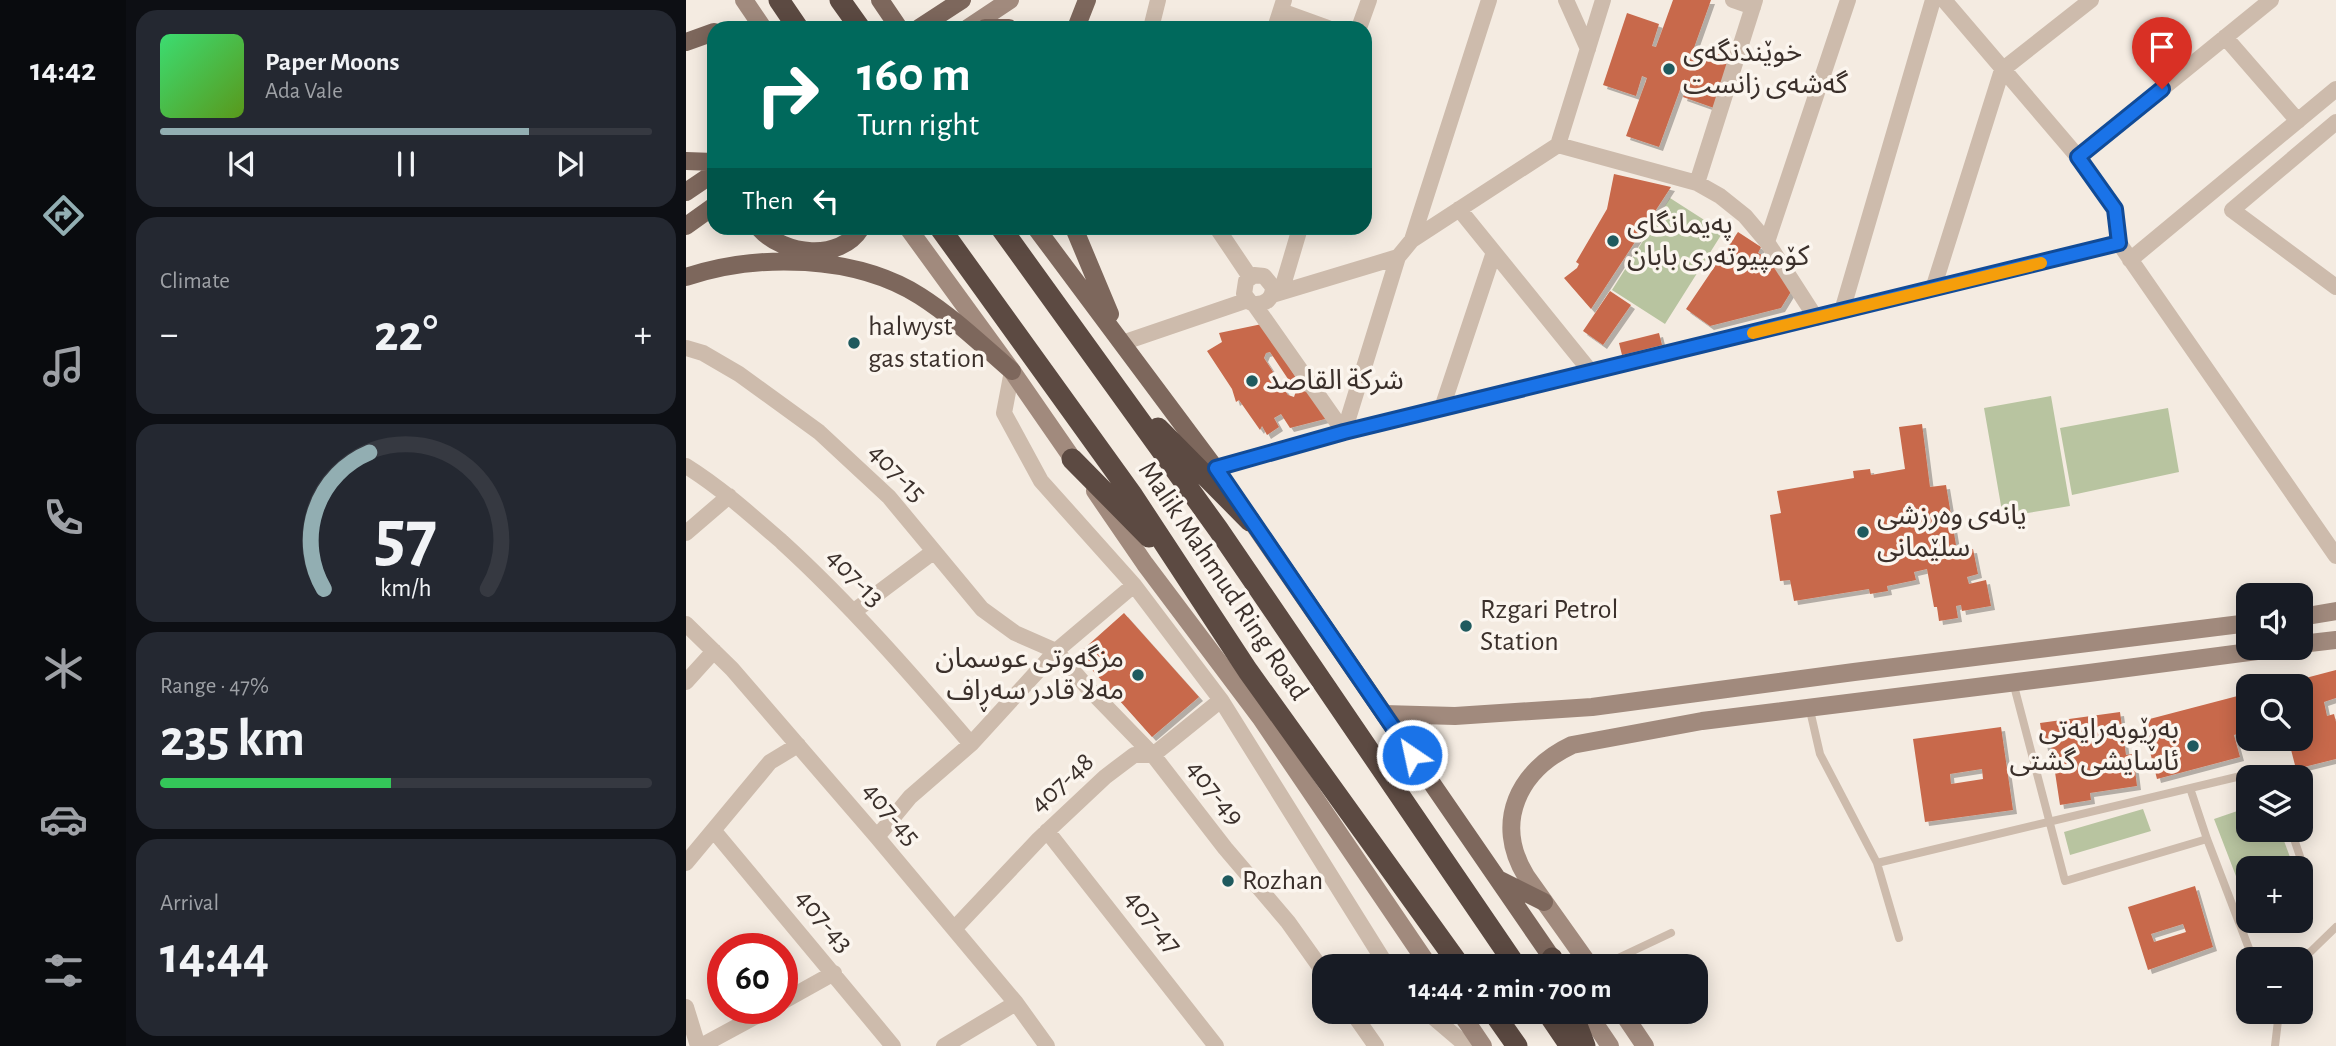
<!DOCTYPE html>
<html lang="en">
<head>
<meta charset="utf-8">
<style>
	:root { --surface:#171b24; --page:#242831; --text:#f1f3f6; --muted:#9ea1a6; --line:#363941; --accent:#92aeb2 }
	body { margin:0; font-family:"Alegreya Sans","Noto Sans Arabic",sans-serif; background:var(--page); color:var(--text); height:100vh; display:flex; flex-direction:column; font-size:26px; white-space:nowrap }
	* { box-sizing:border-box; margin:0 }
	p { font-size:23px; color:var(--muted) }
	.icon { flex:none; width:38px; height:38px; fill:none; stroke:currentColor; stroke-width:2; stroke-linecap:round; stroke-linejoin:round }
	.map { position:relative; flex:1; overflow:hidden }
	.details { display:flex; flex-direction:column; gap:10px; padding:10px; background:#0d0f14; width:560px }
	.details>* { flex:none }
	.hud { position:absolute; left:21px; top:21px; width:665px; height:214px; border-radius:21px; box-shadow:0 4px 18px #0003; background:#00695c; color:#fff; overflow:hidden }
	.fabs { position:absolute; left:1550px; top:583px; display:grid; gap:14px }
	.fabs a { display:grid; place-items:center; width:77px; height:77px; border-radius:14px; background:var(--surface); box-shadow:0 4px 18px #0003; font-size:35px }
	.speed { position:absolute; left:21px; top:933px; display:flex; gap:14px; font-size:35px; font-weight:700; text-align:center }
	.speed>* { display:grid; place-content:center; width:91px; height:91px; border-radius:50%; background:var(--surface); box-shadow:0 4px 18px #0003; line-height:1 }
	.speed .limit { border:10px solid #d22; background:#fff; color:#111 }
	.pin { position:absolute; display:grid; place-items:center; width:60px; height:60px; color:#fff; margin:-72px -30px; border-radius:50% 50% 50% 0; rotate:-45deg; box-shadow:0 0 7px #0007 }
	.pin .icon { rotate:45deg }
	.me { position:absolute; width:77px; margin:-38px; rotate:326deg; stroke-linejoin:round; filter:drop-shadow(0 0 5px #0008) }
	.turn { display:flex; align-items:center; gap:24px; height:147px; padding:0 35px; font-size:32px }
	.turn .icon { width:91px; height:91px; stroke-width:2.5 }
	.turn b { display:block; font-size:49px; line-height:60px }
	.then { display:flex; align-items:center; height:66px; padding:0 35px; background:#0003; gap:14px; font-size:26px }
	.big { font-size:52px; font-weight:700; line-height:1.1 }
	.details .card { flex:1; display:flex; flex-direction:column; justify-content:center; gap:10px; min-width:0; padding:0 24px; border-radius:21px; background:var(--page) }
	.details .dial { align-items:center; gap:0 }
	.dial svg { height:182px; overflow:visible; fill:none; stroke:var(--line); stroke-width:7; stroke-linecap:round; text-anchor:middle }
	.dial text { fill:var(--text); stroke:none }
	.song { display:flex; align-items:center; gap:21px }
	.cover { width:84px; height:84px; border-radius:10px; background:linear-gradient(135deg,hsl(140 70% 55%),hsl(90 70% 35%)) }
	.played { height:7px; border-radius:4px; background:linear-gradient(90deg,var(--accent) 75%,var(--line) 75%) }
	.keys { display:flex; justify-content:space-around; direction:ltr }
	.heat { display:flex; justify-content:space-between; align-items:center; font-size:38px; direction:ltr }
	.charge { height:10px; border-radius:5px; background:linear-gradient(90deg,#34c759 47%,var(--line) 0) }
	.trip { position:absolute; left:626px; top:954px; width:396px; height:70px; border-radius:21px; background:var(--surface); box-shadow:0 4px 18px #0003; font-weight:700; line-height:70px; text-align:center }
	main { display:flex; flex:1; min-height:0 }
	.menu { display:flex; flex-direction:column; width:126px; justify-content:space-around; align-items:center; background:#090b0e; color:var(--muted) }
	.menu .icon { width:49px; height:49px }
	.menu .selected { color:var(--accent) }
	.menu b { font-size:32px; color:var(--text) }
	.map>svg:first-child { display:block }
</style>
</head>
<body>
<main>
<nav class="menu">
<b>14:42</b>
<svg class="icon selected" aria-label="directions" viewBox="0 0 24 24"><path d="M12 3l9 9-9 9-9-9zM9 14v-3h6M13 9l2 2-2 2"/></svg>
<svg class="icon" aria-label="music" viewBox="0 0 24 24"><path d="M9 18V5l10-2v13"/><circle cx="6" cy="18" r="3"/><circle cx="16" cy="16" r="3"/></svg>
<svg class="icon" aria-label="phone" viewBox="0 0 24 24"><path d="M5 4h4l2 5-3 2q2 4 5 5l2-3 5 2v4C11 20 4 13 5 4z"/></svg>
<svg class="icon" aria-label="climate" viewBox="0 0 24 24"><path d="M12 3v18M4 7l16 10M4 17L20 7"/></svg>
<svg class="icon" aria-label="car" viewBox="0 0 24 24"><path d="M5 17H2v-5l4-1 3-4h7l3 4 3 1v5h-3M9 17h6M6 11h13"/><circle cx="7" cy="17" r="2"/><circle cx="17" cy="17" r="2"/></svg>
<svg class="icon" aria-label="filters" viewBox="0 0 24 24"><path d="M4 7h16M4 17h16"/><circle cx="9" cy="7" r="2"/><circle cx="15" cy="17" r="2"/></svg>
</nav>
<section class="details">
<div class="card">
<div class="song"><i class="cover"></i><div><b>Paper Moons</b><p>Ada Vale</p></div></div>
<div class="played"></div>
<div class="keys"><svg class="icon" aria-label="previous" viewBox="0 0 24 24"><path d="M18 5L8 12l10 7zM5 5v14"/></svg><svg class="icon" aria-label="pause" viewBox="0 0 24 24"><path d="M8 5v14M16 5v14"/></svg><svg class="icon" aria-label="next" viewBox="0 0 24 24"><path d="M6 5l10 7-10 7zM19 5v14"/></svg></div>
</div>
<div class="card"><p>Climate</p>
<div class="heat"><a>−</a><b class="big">22°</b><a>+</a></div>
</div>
<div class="card dial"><svg viewBox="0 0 100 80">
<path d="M14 69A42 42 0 1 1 86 69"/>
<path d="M14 69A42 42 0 0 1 34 9" stroke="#92aeb2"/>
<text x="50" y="56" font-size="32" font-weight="700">57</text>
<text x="50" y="72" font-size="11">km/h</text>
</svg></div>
<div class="card"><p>Range · 47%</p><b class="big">235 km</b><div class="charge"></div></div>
<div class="card"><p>Arrival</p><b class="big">14:44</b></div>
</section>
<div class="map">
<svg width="1650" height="1046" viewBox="0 0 1650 1046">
	<defs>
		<filter id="shadow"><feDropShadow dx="4" dy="4" stdDeviation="0" flood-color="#0004"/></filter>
	</defs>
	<rect width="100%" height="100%" fill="#f4ebe1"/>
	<path fill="#b8c4a0" d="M984,198L1037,232L979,324L926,290Z
		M1365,396L1384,506L1317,517L1298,408Z
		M1482,408L1493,472L1386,495L1374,428Z
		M1563,807V830H1594L1608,868H1563V910L1528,819Z
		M1457,809L1465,831L1384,855L1378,832Z"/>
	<path fill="#c8694b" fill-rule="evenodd" filter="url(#shadow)" d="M987,0H1025L1004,59L1009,61L1013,47L1046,59L1028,108L997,97L1001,86L996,84L973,147L940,136L961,78L956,76L950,96L917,85L941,13L973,24L966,46L970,47Z
		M928,174L985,187L905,309L878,278L891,268L893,264L890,262L921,209Z
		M1052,232L1075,247L1072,253L1080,257L1106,290L1095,308L1024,326L1000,309Z
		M924,291L945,305L917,345L897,331Z
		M576,324L619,392L624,389L643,418L604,428L595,414L588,418L593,427L581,435L576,426L574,430L553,400L550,402L546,389L521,351L536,342L533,333ZM584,352L610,391L608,397L602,395L578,358L580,353Z
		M973,333L976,345L936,355L933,343Z
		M1236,424L1244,487L1260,485L1271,551L1287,549L1292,574L1281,577L1283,584L1300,580L1305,606L1276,611L1275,605L1270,606L1272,618L1253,621L1251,607H1248L1241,569L1228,572L1230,580L1201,586L1202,591L1184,594L1183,589L1108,601L1104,580L1094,581L1084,515L1095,513L1091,491L1168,478L1167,471L1184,469L1185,475L1219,469L1213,427Z
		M438,613L513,697L466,737L392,654Z
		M1650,670V698L1638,702L1641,716L1648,714L1650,722V759L1610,769L1602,738H1615V686L1593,685Z
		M1563,693V731L1548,735L1554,757L1471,779L1456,721Z
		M1434,712L1440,755L1447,754L1451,786L1404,793L1405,800L1374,805L1365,746L1358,747L1354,723Z
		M1315,727L1327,810L1239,822L1227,739ZM1296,769L1297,779L1265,784L1264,774Z
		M187,791L192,797L185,803L179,796Z
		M1509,886L1527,947L1462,970L1442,907ZM1497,924L1500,932L1468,942L1465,934Z"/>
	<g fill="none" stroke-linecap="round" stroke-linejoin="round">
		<path stroke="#cdbbac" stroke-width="8" d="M1327,682L1379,881L1521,839
			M1123,706L1134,754L1191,863L1213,938
			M1504,788L1521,839L1567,959
			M1605,830L1623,883
			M1191,863L1559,775L1563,777
			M1615,961L1650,927
			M915,966L985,933
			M1589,1046L1593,1012"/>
		<path stroke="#cdbbac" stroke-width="16" d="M880,0L902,49
			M1047,0L1067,7
			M1258,0L1392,157L1429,209L1433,243L1650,556
			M595,11L642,28
			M465,28L472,0
			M589,28L598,0
			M673,28L683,0
			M1539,37L1612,121
			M1650,122L1546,210L1650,287
			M872,145L1011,183L1034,196L1059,216L1081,242L1130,318
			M1392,157L1585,0
			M1011,183L1069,0
			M773,209L905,372
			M531,228L564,277
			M726,240L803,0
			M1081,242L1162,0
			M1444,260L1650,89
			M1247,289L1316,70L1405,0
			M595,292L614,228
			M586,295L712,257L726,240L872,145L917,0
			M568,304C580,305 587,298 587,287L578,276L568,275L560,281L558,294L564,302L568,304L658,432
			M1156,311L1247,0
			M436,343L562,300
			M0,348L17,353L53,374L133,432L203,497L296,609L329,633L370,651L401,687L467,755L539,848L602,922L639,974
			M326,371L318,413L355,481L448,585L535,700L701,966
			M756,408L808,252
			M658,432L712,257
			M0,466C35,488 65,515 96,542C164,604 225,674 285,744
			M529,468L658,432L1433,243
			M0,533L43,496
			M167,612L247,552
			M0,624L46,669L191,837L330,1003L361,1046
			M0,682L28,651
			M28,831L207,1046
			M361,831L530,1046
			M191,837L224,797L285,744L370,651L448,585
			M0,863L84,762L112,745
			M268,929L353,839L419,777L448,755H467L535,700
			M96,1002L148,973
			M0,1007L12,1046
			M666,1012L690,1046
			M741,1012L781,1046
			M15,1046L85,1008
			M258,1046L330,1003"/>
		<path stroke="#a18a7d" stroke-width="18" d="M58,0L77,28
			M282,28L324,0
			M222,228L326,371L393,468
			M409,491L459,564L574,717L743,966
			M1615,617L1650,611
			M1615,644L1650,640
			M698,714L769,716L906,707L1168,672L1563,623
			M904,966L840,876C807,822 833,770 886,745L1016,721L1403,673L1594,648
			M774,1012L797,1046
			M901,1012L924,1046
			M936,1012L959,1046"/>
		<path stroke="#7d675c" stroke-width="18" d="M194,0L213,28
			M233,28L276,0
			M299,28H323
			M390,28L401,0
			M0,42L28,32
			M0,161L28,162
			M0,192L28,173
			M0,226L28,206
			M73,228C98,256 154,262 175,228
			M350,228L529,468L866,958
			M388,228L424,314
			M0,277C72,253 169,255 234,296C267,317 296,345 326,371
			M814,880L858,902"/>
		<path stroke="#5c4a42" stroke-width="21" d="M93,0L112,28
			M154,0L174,28
			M254,228L447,496L562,671L774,966
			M315,228L532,529L830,966
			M472,428L564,521
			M386,459L463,537
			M866,958L869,966
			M807,1012L831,1046
			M861,1012L884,1046
			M886,1012L899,1046"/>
	</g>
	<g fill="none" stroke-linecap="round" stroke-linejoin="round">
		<g stroke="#114b97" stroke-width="18">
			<path id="route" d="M726,755L530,468L658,432L1433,243L1429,209L1392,157L1476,89"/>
		</g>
		<use href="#route" stroke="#1a73e8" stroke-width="12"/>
		<path stroke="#f59e0b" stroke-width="12" d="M1067,333L1355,263"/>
	</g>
	<g fill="#1f5a5e" stroke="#fbf5ee" stroke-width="2.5">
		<circle cx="983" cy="69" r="7"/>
		<circle cx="927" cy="241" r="7"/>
		<circle cx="168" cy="343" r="7"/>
		<circle cx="566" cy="381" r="7"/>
		<circle cx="1177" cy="532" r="7"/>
		<circle cx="780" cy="626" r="7"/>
		<circle cx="452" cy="675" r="7"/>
		<circle cx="1507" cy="746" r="7"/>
		<circle cx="542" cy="881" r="7"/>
	</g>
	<g text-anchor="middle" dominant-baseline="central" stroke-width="7" stroke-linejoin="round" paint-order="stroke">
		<g font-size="28" fill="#3b302b" stroke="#fbf5ee" text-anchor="start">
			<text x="997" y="53">خوێندنگەی<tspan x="997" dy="32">گەشەی زانست</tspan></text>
			<text x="941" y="225">پەیمانگای<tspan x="941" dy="32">کۆمپیوتەری بابان</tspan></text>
			<text x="182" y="327">halwyst<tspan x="182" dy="32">gas station</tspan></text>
			<text x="580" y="381">شركة القاصد</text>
			<text x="1191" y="516">یانەی وەرزشی<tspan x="1191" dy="32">سلێمانی</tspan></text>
			<text x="794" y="610">Rzgari Petrol<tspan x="794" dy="32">Station</tspan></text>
			<text x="438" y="659" text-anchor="end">مزگەوتی عوسمان<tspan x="438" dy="32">مەلا قادر سەڕاف</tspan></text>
			<text x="1493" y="730" text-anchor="end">بەڕێوبەرایەتی<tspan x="1493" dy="32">ئاسایشی گشتی</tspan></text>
			<text x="556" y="881">Rozhan</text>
		</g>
		<g font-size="28" fill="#3b302b" stroke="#fbf5ee">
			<text transform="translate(211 473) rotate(46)">407-15</text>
			<text transform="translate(169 578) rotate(46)">407-13</text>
			<text transform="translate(537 581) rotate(56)">Malik Mahmud Ring Road</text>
			<text transform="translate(376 783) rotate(-42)">407-48</text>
			<text transform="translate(529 793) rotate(52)">407-49</text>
			<text transform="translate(205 814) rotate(50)">407-45</text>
			<text transform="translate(138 921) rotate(50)">407-43</text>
			<text transform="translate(467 922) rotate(51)">407-47</text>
		</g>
	</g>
</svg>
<div class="fabs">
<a><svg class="icon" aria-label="sound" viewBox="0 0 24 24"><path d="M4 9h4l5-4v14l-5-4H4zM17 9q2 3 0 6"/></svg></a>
<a><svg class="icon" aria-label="search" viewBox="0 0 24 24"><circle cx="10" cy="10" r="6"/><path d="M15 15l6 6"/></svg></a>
<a><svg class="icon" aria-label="layers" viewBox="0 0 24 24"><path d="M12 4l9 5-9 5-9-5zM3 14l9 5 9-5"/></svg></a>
<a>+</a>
<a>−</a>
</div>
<div class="speed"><div class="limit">60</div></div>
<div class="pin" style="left:1476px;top:89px;background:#d93025"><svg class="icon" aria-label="arrive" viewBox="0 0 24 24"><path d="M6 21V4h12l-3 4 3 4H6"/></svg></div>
<svg class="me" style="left:726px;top:755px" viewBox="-20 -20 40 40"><circle r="17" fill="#1a73e8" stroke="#fff" stroke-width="3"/><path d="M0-11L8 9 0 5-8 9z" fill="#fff"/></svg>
<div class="trip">14:44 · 2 min · 700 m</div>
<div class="hud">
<div class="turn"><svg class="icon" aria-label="right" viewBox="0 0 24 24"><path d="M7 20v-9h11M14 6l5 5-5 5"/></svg><div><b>160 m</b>Turn right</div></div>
<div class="then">Then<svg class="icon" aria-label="left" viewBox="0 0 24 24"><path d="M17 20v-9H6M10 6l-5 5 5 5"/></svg></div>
</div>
</div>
</main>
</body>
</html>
